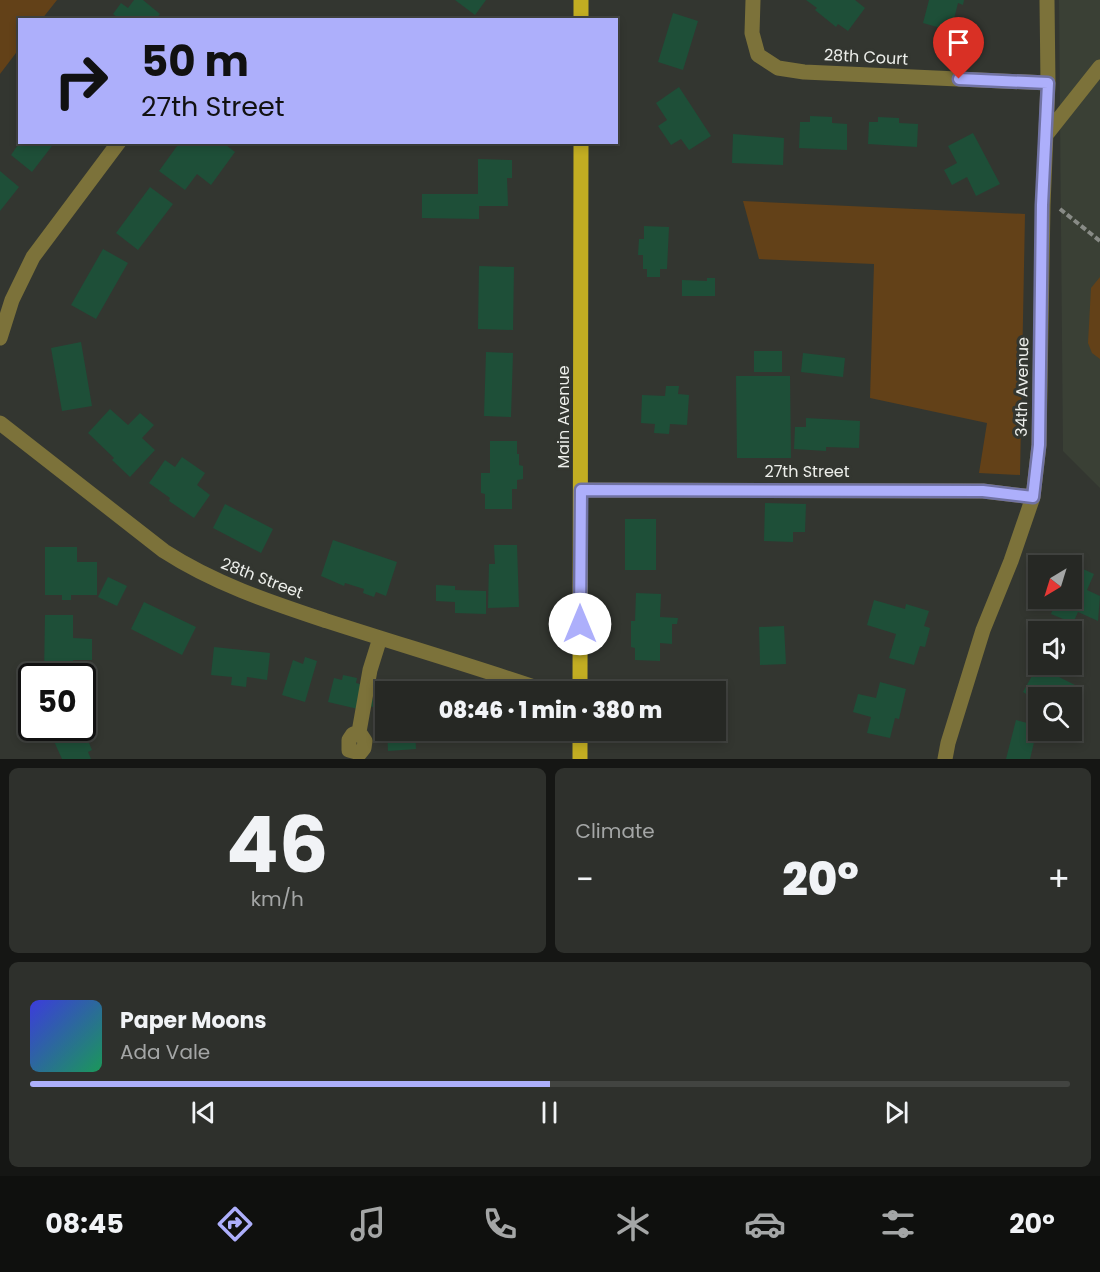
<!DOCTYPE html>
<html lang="en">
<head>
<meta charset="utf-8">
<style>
	:root { --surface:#262824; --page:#2e302c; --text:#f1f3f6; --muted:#a4a6a6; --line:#424441; --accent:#adaffb }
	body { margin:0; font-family:Poppins,sans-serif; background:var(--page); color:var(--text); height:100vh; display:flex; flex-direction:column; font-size:22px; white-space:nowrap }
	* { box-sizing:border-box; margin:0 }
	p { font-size:20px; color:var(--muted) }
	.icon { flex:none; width:33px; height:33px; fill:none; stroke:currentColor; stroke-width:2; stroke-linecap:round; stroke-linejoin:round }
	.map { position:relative; height:759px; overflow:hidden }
	.details { display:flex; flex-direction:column; gap:9px; padding:9px; background:#151614; flex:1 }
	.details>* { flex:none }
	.guide { position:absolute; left:18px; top:18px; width:600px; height:126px; border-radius:0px; box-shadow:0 3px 9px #0003,0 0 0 2px var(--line); background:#adaffb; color:#111; overflow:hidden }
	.needle { width:39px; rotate:218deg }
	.tools { position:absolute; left:1028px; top:555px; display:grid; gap:12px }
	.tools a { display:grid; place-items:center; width:54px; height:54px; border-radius:0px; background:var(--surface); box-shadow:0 3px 9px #0003,0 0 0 2px var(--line); font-size:30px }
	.speed { position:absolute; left:18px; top:663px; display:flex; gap:12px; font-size:30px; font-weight:700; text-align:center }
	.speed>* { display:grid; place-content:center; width:78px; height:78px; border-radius:50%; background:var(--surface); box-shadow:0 3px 9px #0003,0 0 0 2px var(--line); line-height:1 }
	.speed .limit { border:3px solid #111; border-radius:9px; background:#fff; color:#111 }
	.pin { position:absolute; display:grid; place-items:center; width:51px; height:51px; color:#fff; margin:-62px -26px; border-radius:50% 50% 50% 0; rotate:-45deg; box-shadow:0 0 6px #0007 }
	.pin .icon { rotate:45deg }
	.me { position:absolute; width:66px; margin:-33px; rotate:0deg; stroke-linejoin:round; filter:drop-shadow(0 0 4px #0008) }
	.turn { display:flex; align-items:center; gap:21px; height:126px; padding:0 24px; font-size:27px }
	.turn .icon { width:78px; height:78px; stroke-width:2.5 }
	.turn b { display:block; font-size:42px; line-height:51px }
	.big { font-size:45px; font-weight:800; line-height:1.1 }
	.details .tile { flex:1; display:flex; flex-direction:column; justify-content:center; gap:9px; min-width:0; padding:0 21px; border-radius:9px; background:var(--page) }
	.details .dial { align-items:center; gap:0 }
	.dial b { font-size:78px; line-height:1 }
	.song { display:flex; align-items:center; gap:18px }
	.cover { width:72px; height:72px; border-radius:9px; background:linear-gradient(135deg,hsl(240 70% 55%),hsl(150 70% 35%)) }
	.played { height:6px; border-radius:3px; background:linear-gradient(90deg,var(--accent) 50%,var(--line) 50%) }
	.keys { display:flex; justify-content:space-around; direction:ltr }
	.heat { display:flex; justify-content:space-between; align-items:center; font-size:33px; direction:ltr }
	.details .tiles { flex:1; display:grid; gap:9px; grid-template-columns:1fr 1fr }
	.tile:last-child { grid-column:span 2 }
	.trip { position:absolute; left:375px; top:681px; width:351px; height:60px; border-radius:0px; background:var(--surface); box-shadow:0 3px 9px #0003,0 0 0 2px var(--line); font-weight:800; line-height:60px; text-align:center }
	.tabs { display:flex; height:96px; justify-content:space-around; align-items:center; background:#0f100e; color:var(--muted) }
	.tabs .icon { width:42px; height:42px }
	.tabs .active { color:var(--accent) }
	.tabs b { font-size:27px; color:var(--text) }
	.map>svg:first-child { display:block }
</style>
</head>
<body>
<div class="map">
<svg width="1100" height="759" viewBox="0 0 1100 759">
	<rect width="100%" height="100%" fill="#333630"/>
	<path fill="#3a4035" d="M1059,0H1100V488L1063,451Z"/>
	<path fill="#634118" d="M0,0H57L42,19L20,20L19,49L0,74Z
		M743,201L1025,214L1020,475L979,473L987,423L870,398L874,264L759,259Z
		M1100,277V359L1092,353L1088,343L1091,288Z"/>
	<path fill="#1e4f38" d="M134,0H143L160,14L155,20H120L113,14L121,3L128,8Z
		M455,0H486L475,15Z
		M806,0H855L865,8L848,31L838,24L836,27L815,10L817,8Z
		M929,0H964L963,5L958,3L951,31L923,23Z
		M673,13L698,21L683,70L658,62Z
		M679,87L711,136L689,150L681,139L671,145L658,126L667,120L656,103Z
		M810,116L832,117V123L847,124V150L799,148L800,122H810Z
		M878,117L899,118V123L918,124L917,147L868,144L869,122H878Z
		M973,133L1000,184L976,196L967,177L952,185L944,170L957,163L948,146Z
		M733,134L784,138L783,165L732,163Z
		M20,142H55L32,172L11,155Z
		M180,142H222L235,152L211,185L197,174L185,190L159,171Z
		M478,159L512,160V178H507L508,206H479V219L422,218V194H478Z
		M0,171L19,187L0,211Z
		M150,187L173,204L138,250L116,233Z
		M644,226L669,227L667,269H660V277H647V269H643V255H638L639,239H644Z
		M103,249L128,263L96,319L71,305Z
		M479,266L514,267L513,330L478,329Z
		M707,278H715V296H682V280L707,281Z
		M81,342L92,406L62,411L51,348Z
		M754,351H782V372H754Z
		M486,352L513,353L511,417L484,416Z
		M803,353L845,358L843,377L801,372Z
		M736,376H790L791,458H737Z
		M666,386H679L678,394L689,395L687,425L670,424L669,434L654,433L655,424L641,423L642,395L665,396Z
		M110,409L128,425L140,413L154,425L142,438L155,450L130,477L112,460L114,458L88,433Z
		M806,418L860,421L859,448L826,447V451L794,449L795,427H806Z
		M490,441H517V454H519V465L523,466V479L517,480V489H512V509H485V494L481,493V473H490Z
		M182,457L205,473L197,485L210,495L194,518L169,501L170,498L149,483L165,460L175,467Z
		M765,503L806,504L805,532H793V542L764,541Z
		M225,504L273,529L261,553L213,528Z
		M625,519H656V570H625Z
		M333,540L397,562L386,596L376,592L374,597L363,593L364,589L345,583L344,586L321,576Z
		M494,545H517L519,607L488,608L489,564H495Z
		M45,547H77V562H97V595H71V600H62V595H45Z
		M1072,564L1094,574L1087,590L1100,596L1098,621L1078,612L1073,623L1051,614L1057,598H1071Z
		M108,577L127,586L117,606L98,597Z
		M436,585L455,586V590L486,591V614L455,613V602L436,601Z
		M636,593L661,594L660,617L678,618L677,624H672V644L660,643V661L635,660V648L631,647V621H635Z
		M874,600L905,609L906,604L929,611L924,626L930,628L925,647L920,646L914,665L889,658L896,634L867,625Z
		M144,602L196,627L182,655L131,629Z
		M45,615H73V638L92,639V660H73V676H44Z
		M784,626L786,664L760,665L759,627Z
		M214,647L270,653L267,680L247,677L246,687L231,685L232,677L211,675Z
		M305,657L317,661L305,702L282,695L293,660L303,664Z
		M1036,661L1038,664H1066L1059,677L1077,686L1071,698H1038V701L1023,692L1033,674L1030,672Z
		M343,675L357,678L356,683L364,685L358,709L328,702L334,678L342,680Z
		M880,682L906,689L899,719L895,718L890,738L867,733L871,717L853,712L858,694L876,698Z
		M665,683V692H623V686H629V684Z
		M378,685L396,691L386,692V724L377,721L380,710L370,706Z
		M86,715L95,735L87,738L92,750L88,752L91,759H62L48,728H82V717Z
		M1016,720L1038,726L1030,759H1006Z
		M415,730L416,749L388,751L387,731Z
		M648,730H670V740H648Z"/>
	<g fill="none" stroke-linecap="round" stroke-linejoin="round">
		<path stroke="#888b86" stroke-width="4" stroke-dasharray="6 3" stroke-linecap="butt" d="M1060,209L1100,241"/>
		<path stroke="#7c723a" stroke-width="15" d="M753,0L752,33L758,55L778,68L804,72L1048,83
			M1046,135L1100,67
			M0,338L12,300L33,257L119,142
			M0,423L164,551C215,584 270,602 327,621C401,645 476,667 549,692
			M581,490L983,491L1033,497
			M359,732L353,734L349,740V750L360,753L364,748L365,741L359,732L370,670L380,638
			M945,759L948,743L983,630L1011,561L1033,497L1039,445L1043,205L1048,83L1047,0"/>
		<path stroke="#c2ad22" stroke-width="15" d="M581,20V0
			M580,692L581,142
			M580,759V730"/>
	</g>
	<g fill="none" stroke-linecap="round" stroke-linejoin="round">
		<g stroke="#7072a3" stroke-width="15">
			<path id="route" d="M580,624L581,490L983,491L1033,497L1039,445L1042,205L1048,83L959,79"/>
		</g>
		<use href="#route" stroke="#adaffb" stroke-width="10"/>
	</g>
	<g text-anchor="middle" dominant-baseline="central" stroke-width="6" stroke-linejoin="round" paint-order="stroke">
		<g font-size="16" fill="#eceeea" stroke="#333630">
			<text transform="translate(866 57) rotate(3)">28th Court</text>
			<text transform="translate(1022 387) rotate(-89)">34th Avenue</text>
			<text transform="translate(563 417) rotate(-90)">Main Avenue</text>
			<text x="807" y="471">27th Street</text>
			<text transform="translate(262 578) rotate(21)">28th Street</text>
		</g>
	</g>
</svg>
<div class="tools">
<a><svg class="needle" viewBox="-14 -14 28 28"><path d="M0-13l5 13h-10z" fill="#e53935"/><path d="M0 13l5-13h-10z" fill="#a4a6a6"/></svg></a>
<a><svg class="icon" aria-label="sound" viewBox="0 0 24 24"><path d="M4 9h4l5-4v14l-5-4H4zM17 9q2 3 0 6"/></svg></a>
<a><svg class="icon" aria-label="search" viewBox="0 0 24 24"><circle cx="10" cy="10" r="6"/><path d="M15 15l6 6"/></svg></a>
</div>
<div class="speed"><div class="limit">50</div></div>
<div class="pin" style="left:959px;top:79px;background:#d93025"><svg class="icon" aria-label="arrive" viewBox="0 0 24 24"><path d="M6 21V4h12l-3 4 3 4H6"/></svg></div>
<svg class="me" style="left:580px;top:624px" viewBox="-20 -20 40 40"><circle r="19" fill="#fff"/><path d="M0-13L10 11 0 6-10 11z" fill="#adaffb"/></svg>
<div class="trip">08:46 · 1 min · 380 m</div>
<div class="guide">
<div class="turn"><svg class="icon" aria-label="right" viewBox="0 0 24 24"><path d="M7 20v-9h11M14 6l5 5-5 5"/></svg><div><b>50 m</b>27th Street</div></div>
</div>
</div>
<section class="details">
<div class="tiles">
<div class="tile dial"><b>46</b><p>km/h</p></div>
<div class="tile"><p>Climate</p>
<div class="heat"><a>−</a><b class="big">20°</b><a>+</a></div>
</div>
<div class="tile">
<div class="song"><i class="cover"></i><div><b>Paper Moons</b><p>Ada Vale</p></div></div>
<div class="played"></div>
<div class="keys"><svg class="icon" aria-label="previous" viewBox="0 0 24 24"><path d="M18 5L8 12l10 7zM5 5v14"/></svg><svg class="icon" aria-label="pause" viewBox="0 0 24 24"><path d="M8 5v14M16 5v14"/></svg><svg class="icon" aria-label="next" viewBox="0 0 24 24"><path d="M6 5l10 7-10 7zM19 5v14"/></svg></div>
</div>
</div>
</section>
<nav class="tabs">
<b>08:45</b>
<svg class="icon active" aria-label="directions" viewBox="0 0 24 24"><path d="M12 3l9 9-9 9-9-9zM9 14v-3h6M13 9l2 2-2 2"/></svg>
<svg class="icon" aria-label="music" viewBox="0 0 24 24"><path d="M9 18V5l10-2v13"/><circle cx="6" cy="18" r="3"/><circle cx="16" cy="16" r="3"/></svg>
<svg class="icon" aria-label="phone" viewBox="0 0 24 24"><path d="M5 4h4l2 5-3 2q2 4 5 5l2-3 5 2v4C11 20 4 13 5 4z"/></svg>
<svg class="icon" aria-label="climate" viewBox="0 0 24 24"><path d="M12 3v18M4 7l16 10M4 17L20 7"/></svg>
<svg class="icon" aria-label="car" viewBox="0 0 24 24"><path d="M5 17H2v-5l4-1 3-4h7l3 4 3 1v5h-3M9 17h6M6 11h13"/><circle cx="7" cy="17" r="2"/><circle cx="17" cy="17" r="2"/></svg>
<svg class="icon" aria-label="filters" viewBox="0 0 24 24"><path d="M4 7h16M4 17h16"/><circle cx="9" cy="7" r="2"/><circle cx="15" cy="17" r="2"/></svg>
<b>20°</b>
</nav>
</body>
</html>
